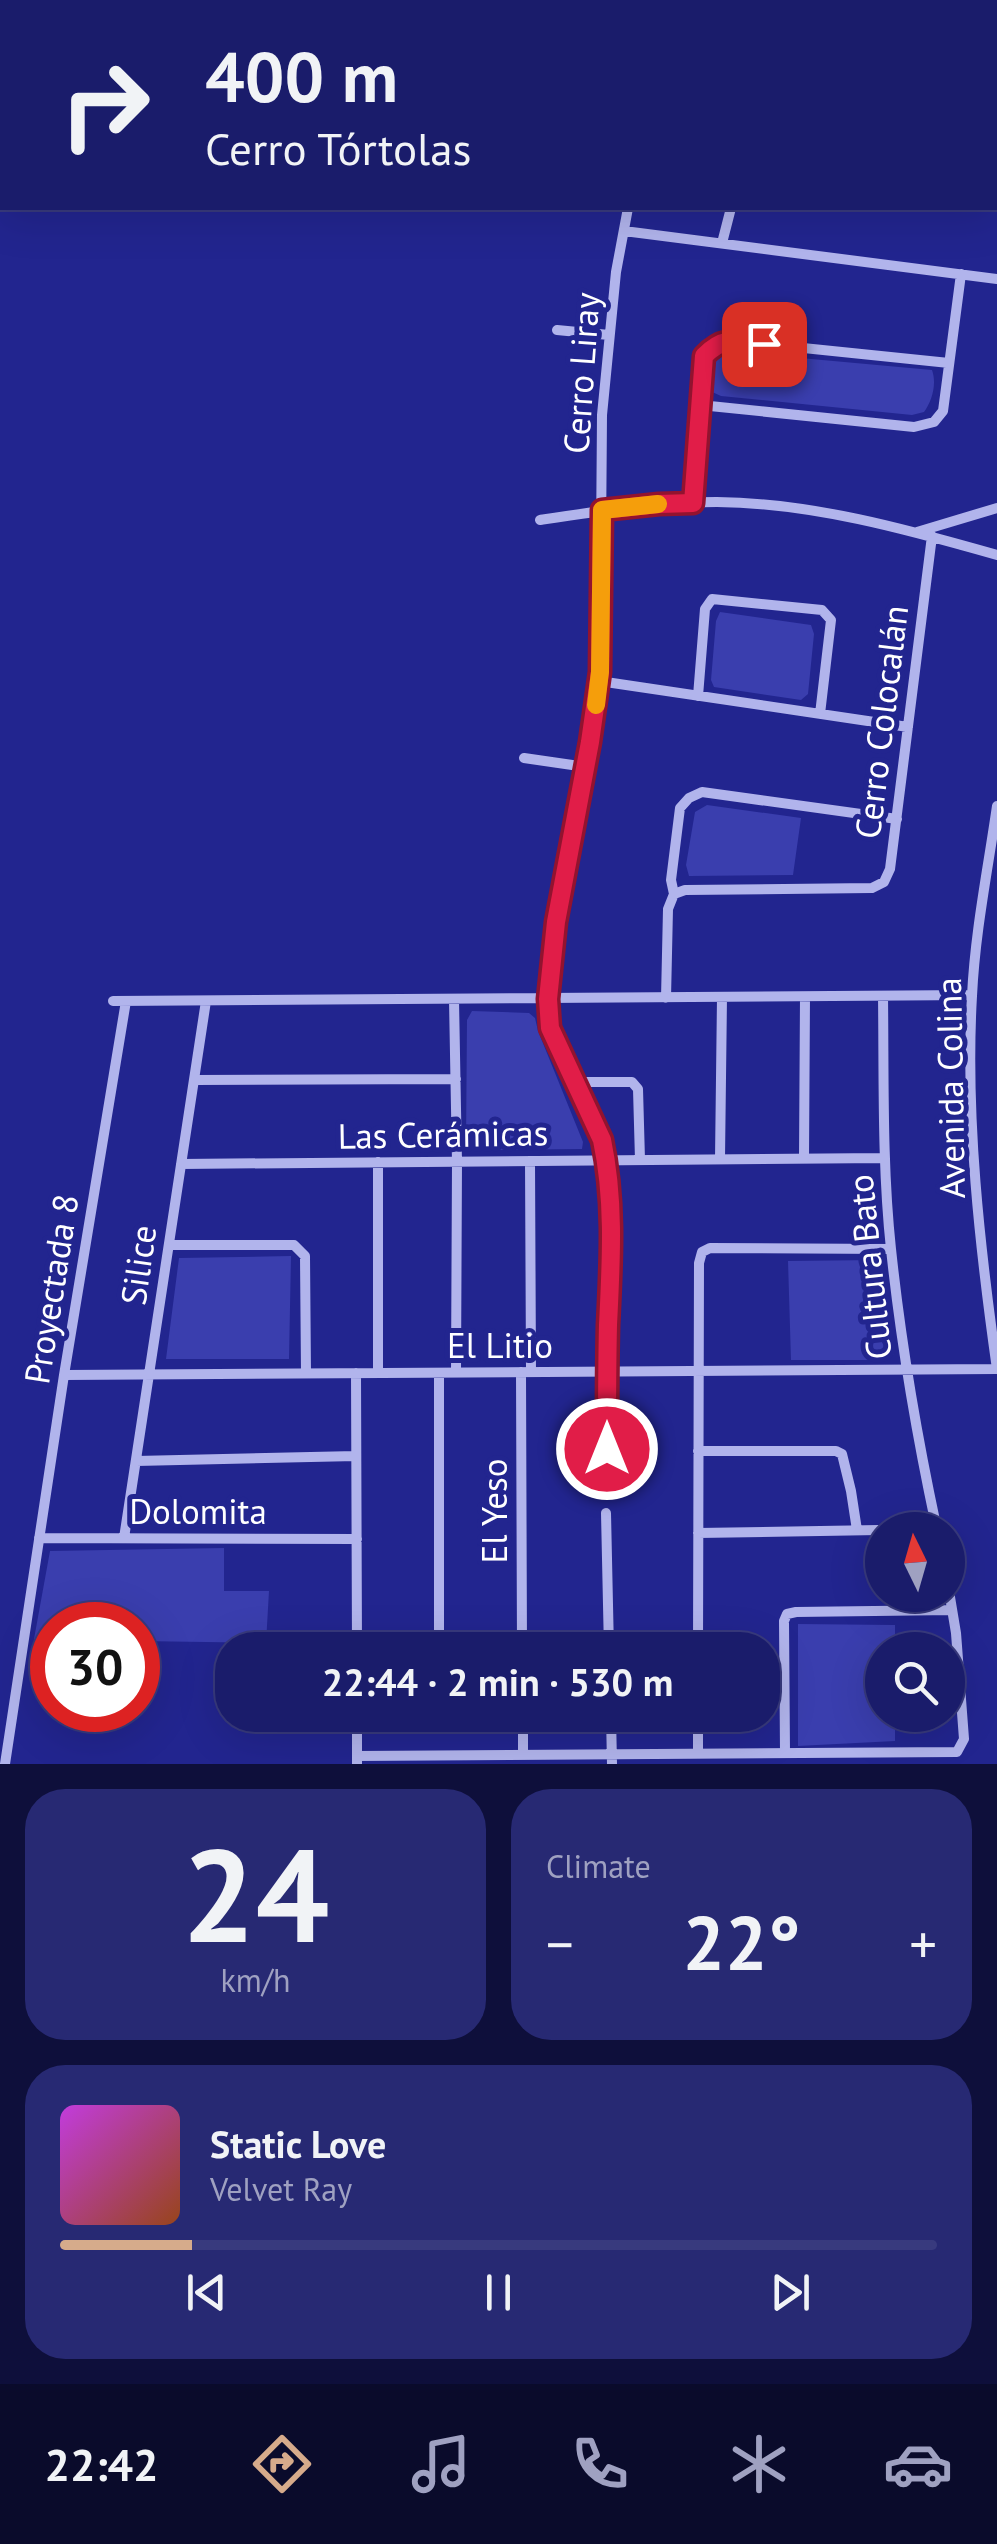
<!DOCTYPE html>
<html lang="en">
<head>
<meta charset="utf-8">
<style>
	:root { --surface:#1a1c6b; --page:#272973; --text:#f1f3f6; --muted:#9fa1c1; --line:#383a7e; --accent:#d6ab8b }
	body { margin:0; font-family:"PT Sans",sans-serif; background:var(--page); color:var(--text); height:100vh; display:flex; flex-direction:column; font-size:38px; white-space:nowrap }
	* { box-sizing:border-box; margin:0 }
	p { font-size:32px; color:var(--muted) }
	.icon { flex:none; width:55px; height:55px; fill:none; stroke:currentColor; stroke-width:2; stroke-linecap:round; stroke-linejoin:round }
	.map { position:relative; height:1764px; overflow:hidden }
	.details { display:flex; flex-direction:column; gap:25px; padding:25px; background:#0e0f3b; flex:1 }
	.details>* { flex:none }
	.top-card { position:absolute; left:0px; top:0px; width:998px; height:210px; box-shadow:0 10px 40px #0002,0 0 0 2px var(--line); background:#1a1c6b; color:var(--text); overflow:hidden }
	.needle { width:65px; rotate:355deg }
	.controls { position:absolute; left:865px; top:1512px; display:grid; gap:20px }
	.controls a { display:grid; place-items:center; width:100px; height:100px; border-radius:50%; background:var(--surface); box-shadow:0 10px 40px #0002,0 0 0 2px var(--line); font-size:50px }
	.speed { position:absolute; left:30px; top:1602px; display:flex; gap:20px; font-size:50px; font-weight:700; text-align:center }
	.speed>* { display:grid; place-content:center; width:130px; height:130px; border-radius:50%; background:var(--surface); box-shadow:0 10px 40px #0002,0 0 0 2px var(--line); line-height:1 }
	.speed .limit { border:15px solid #d22; background:#fff; color:#111 }
	.pin { position:absolute; display:grid; place-items:center; width:85px; height:85px; color:#fff; margin:-42px; border-radius:20px; box-shadow:0 5px 15px #0006 }
	.me { position:absolute; width:110px; margin:-55px; rotate:0deg; stroke-linejoin:round; filter:drop-shadow(0 0 8px #0008) }
	.turn { display:flex; align-items:center; gap:35px; height:210px; padding:0 40px; font-size:45px }
	.turn .icon { width:130px; height:130px; stroke-width:2.5 }
	.turn b { display:block; font-size:70px; line-height:85px }
	.big { font-size:75px; font-weight:600; line-height:1.1 }
	.details .card { flex:1; display:flex; flex-direction:column; justify-content:center; gap:15px; min-width:0; padding:0 35px; border-radius:40px; background:var(--page) }
	.details .dial { align-items:center; gap:0 }
	.dial b { font-size:130px; line-height:1 }
	.song { display:flex; align-items:center; gap:30px }
	.cover { width:120px; height:120px; border-radius:15px; background:linear-gradient(135deg,hsl(290 70% 55%),hsl(20 70% 35%)) }
	.played { height:10px; border-radius:5px; background:linear-gradient(90deg,var(--accent) 15%,var(--line) 15%) }
	.keys { display:flex; justify-content:space-around; direction:ltr }
	.heat { display:flex; justify-content:space-between; align-items:center; font-size:55px; direction:ltr }
	.details .tiles { flex:1; display:grid; gap:25px; grid-template-columns:1fr 1fr }
	.card:last-child { grid-column:span 2 }
	.trip { position:absolute; left:215px; top:1632px; width:565px; height:100px; border-radius:40px; background:var(--surface); box-shadow:0 10px 40px #0002,0 0 0 2px var(--line); font-weight:600; line-height:100px; text-align:center }
	.dock { display:flex; height:160px; justify-content:space-around; align-items:center; background:#0a0b2b; color:var(--muted) }
	.dock .icon { width:70px; height:70px }
	.dock .on { color:var(--accent) }
	.dock b { font-size:45px; color:var(--text) }
	.map>svg:first-child { display:block }
</style>
</head>
<body>
<div class="map">
<svg width="997" height="1764" viewBox="0 0 997 1764">
	<rect width="100%" height="100%" fill="#22258f"/>
	<path fill="#3a3eae" d="M723,351L932,370C937,384 932,401 924,412L912,415L721,396L710,391L711,361Z
		M720,612L811,625L814,634L808,694L801,700L714,687L711,680L716,621Z
		M707,805L801,818L793,875L689,876L686,865L695,812Z
		M472,1011L529,1013L535,1018L538,1031L583,1142L582,1149L472,1150L466,1145L467,1020Z
		M291,1256L289,1359H166L179,1258Z
		M878,1260L883,1267L894,1354L887,1360H791L788,1261Z
		M224,1548V1591H269L266,1643L138,1641V1625H52V1639H34L50,1551Z
		M798,1624L895,1625V1650H882V1715H895V1741L798,1746Z"/>
	<g fill="none" stroke-linecap="round" stroke-linejoin="round">
		<path stroke="#b1b4ec" stroke-width="10" d="M571,1L808,0
			M13,2V0
			M0,90L2,73
			M995,109H997
			M624,231L997,279
			M722,243L731,208
			M557,330L609,335
			M700,405L914,427L934,422L943,411L961,274
			M693,503L703,356L715,344L726,340L949,363
			M540,520C599,511 657,502 717,502C812,503 906,529 997,555
			M917,532L997,508
			M599,681L908,727
			M698,696L705,609L712,599L822,610L831,620L820,714
			M524,758L586,767
			M997,806C988,869 975,932 972,996C965,1116 980,1249 997,1369
			M674,894L685,890L872,888L884,882L890,869L932,536
			M883,996C884,1080 882,1165 891,1249C901,1344 917,1437 937,1530
			M666,998L668,909L674,894L671,880L680,808L689,798L702,792L897,819
			M454,1000L457,1162L456,1373
			M113,1001L972,995
			M194,1080L456,1079
			M575,1082H632L638,1089L640,1160
			M720,1159L722,997
			M804,1159L805,997
			M530,1161L531,1372
			M378,1162V1373
			M181,1164L885,1158
			M169,1245H294L305,1256L306,1373
			M521,1372L522,1650
			M356,1373L357,1650
			M439,1373V1650
			M64,1375L997,1369
			M698,1451H836L842,1454L851,1491L857,1530
			M136,1461L356,1456
			M607,1487V1372L612,1226L606,1160L602,1140L550,1028L548,999L557,922L590,742L600,672L602,415L616,272L628,208
			M606,1513L609,1650
			M698,1533L937,1529
			M39,1538L357,1539
			M124,1538L206,1001
			M698,1650L699,1263L702,1252L710,1248L891,1249
			M523,1715V1755
			M611,1715L612,1764
			M785,1753L784,1621L787,1614L796,1612L952,1610
			M698,1754V1715
			M357,1756L957,1752L964,1739L956,1633L948,1585
			M5,1764L64,1375L126,1001
			M357,1764V1715"/>
	</g>
	<g fill="none" stroke-linecap="round" stroke-linejoin="round">
		<g stroke="#92132f" stroke-width="25">
			<path id="route" d="M607,1449C607,1408 607,1366 608,1325C611,1263 615,1201 602,1140L550,1028L548,999L556,922L590,742L600,672L602,510L659,504L693,503L704,356C724,335 737,341 764,344"/>
		</g>
		<use href="#route" stroke="#e11d48" stroke-width="18"/>
		<path stroke="#f59e0b" stroke-width="18" d="M596,705L600,672L602,510L658,504"/>
	</g>
	<g text-anchor="middle" dominant-baseline="central" stroke-width="10" stroke-linejoin="round" paint-order="stroke">
		<g font-size="35" fill="#fff" stroke="#22258f">
			<text transform="translate(581 373) rotate(-86)">Cerro Liray</text>
			<text transform="translate(881 722) rotate(-83)">Cerro Colocalán</text>
			<text transform="translate(950 1088) rotate(-91)">Avenida Colina</text>
			<text transform="translate(443 1134) rotate(-1)">Las Cerámicas</text>
			<text transform="translate(138 1265) rotate(-82)">Silice</text>
			<text transform="translate(869 1267) rotate(-96)">Cultura Bato</text>
			<text transform="translate(51 1289) rotate(-81)">Proyectada 8</text>
			<text x="500" y="1345">El Litio</text>
			<text x="198" y="1511">Dolomita</text>
			<text transform="translate(494 1511) rotate(-90)">El Yeso</text>
		</g>
	</g>
</svg>
<div class="controls">
<a><svg class="needle" viewBox="-14 -14 28 28"><path d="M0-13l5 13h-10z" fill="#e53935"/><path d="M0 13l5-13h-10z" fill="#9fa1c1"/></svg></a>
<a><svg class="icon" aria-label="search" viewBox="0 0 24 24"><circle cx="10" cy="10" r="6"/><path d="M15 15l6 6"/></svg></a>
</div>
<div class="speed"><div class="limit">30</div></div>
<div class="pin" style="left:764px;top:344px;background:#d93025"><svg class="icon" aria-label="arrive" viewBox="0 0 24 24"><path d="M6 21V4h12l-3 4 3 4H6"/></svg></div>
<svg class="me" style="left:607px;top:1449px" viewBox="-20 -20 40 40"><circle r="17" fill="#e11d48" stroke="#fff" stroke-width="3"/><path d="M0-11L8 9 0 5-8 9z" fill="#fff"/></svg>
<div class="trip">22:44 · 2 min · 530 m</div>
<div class="top-card">
<div class="turn"><svg class="icon" aria-label="right" viewBox="0 0 24 24"><path d="M7 20v-9h11M14 6l5 5-5 5"/></svg><div><b>400 m</b>Cerro Tórtolas</div></div>
</div>
</div>
<section class="details">
<div class="tiles">
<div class="card dial"><b>24</b><p>km/h</p></div>
<div class="card"><p>Climate</p>
<div class="heat"><a>−</a><b class="big">22°</b><a>+</a></div>
</div>
<div class="card">
<div class="song"><i class="cover"></i><div><b>Static Love</b><p>Velvet Ray</p></div></div>
<div class="played"></div>
<div class="keys"><svg class="icon" aria-label="previous" viewBox="0 0 24 24"><path d="M18 5L8 12l10 7zM5 5v14"/></svg><svg class="icon" aria-label="pause" viewBox="0 0 24 24"><path d="M8 5v14M16 5v14"/></svg><svg class="icon" aria-label="next" viewBox="0 0 24 24"><path d="M6 5l10 7-10 7zM19 5v14"/></svg></div>
</div>
</div>
</section>
<nav class="dock">
<b>22:42</b>
<svg class="icon on" aria-label="directions" viewBox="0 0 24 24"><path d="M12 3l9 9-9 9-9-9zM9 14v-3h6M13 9l2 2-2 2"/></svg>
<svg class="icon" aria-label="music" viewBox="0 0 24 24"><path d="M9 18V5l10-2v13"/><circle cx="6" cy="18" r="3"/><circle cx="16" cy="16" r="3"/></svg>
<svg class="icon" aria-label="phone" viewBox="0 0 24 24"><path d="M5 4h4l2 5-3 2q2 4 5 5l2-3 5 2v4C11 20 4 13 5 4z"/></svg>
<svg class="icon" aria-label="climate" viewBox="0 0 24 24"><path d="M12 3v18M4 7l16 10M4 17L20 7"/></svg>
<svg class="icon" aria-label="car" viewBox="0 0 24 24"><path d="M5 17H2v-5l4-1 3-4h7l3 4 3 1v5h-3M9 17h6M6 11h13"/><circle cx="7" cy="17" r="2"/><circle cx="17" cy="17" r="2"/></svg>
</nav>
</body>
</html>
